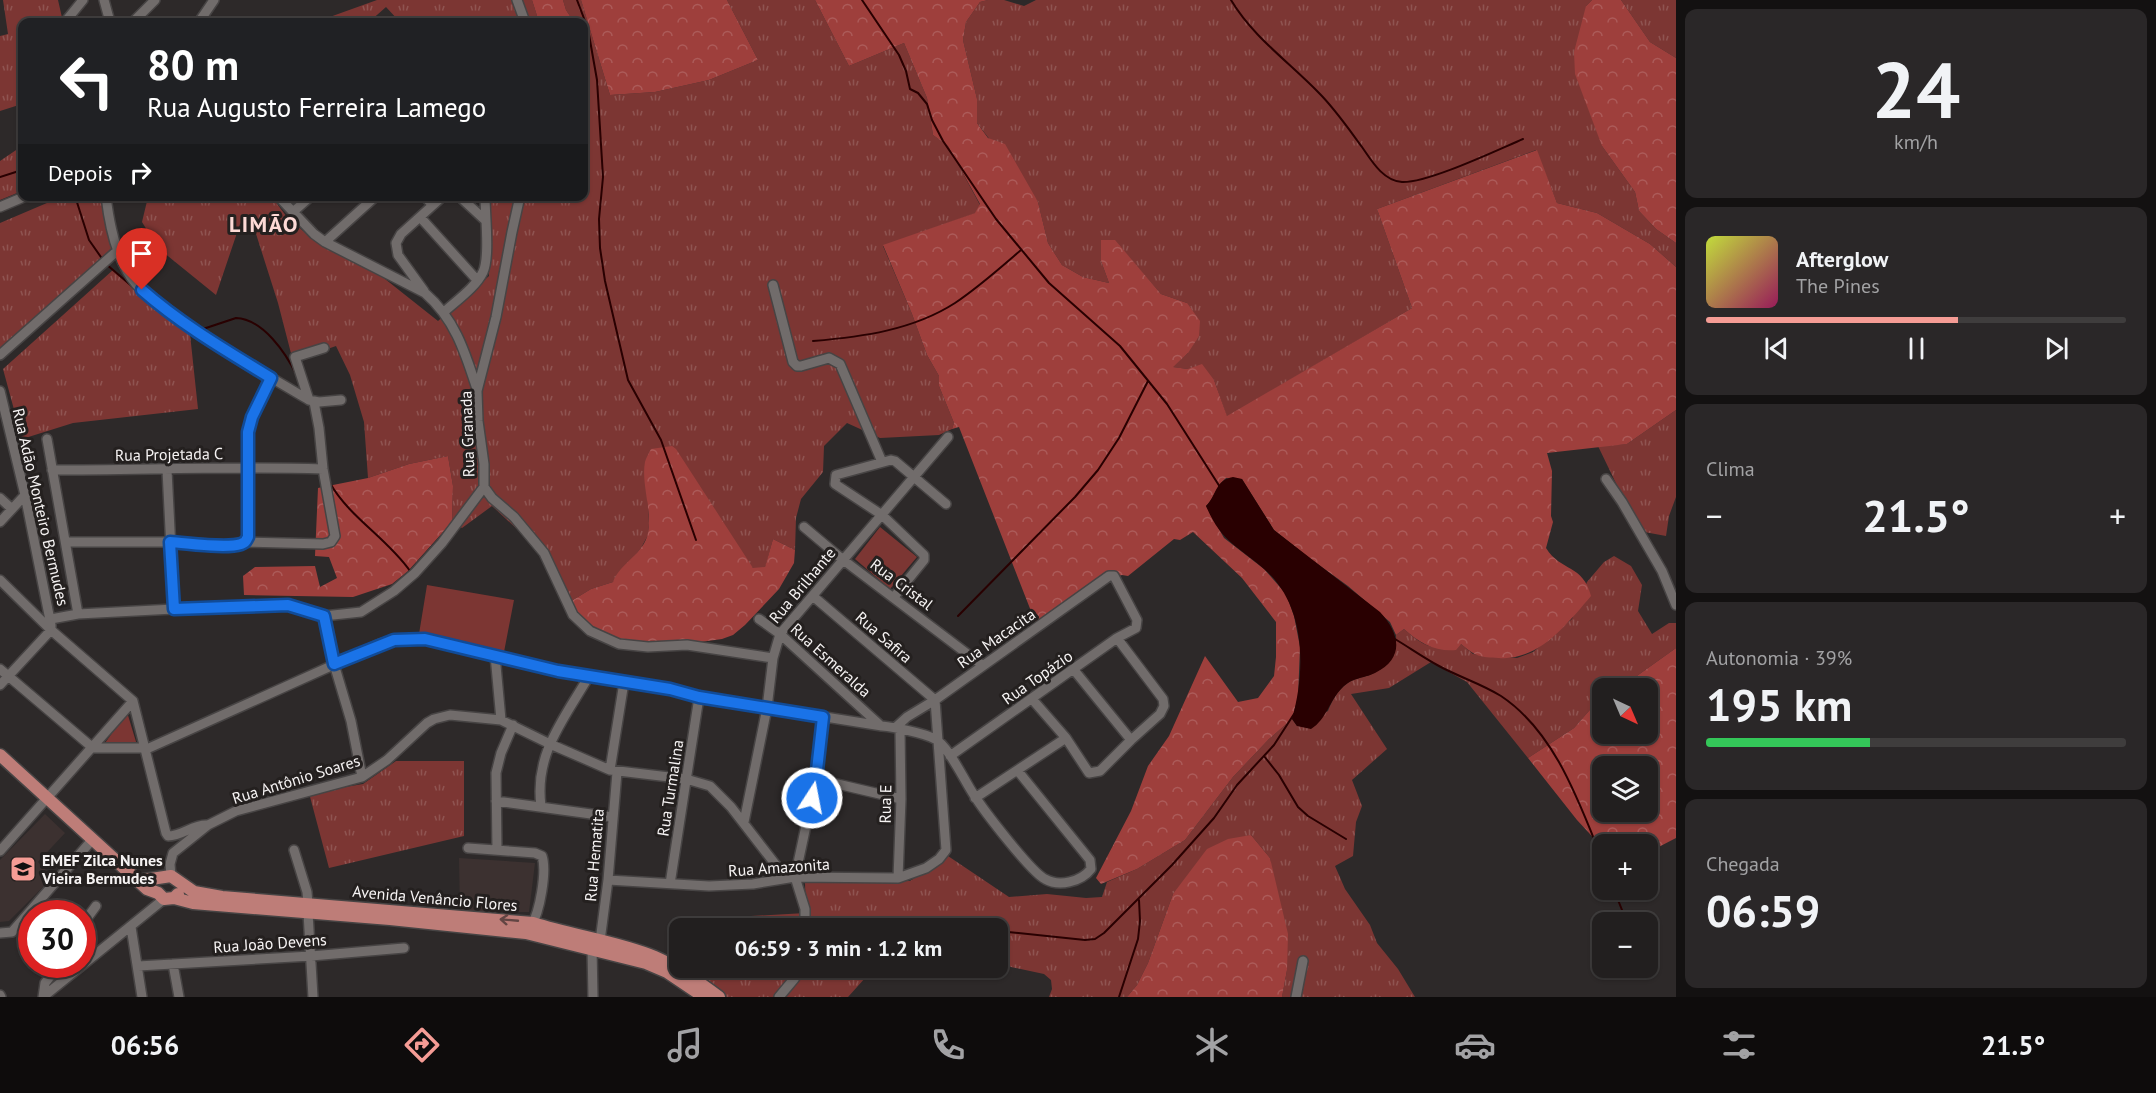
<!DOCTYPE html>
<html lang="pt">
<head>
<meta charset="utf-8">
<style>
	:root { --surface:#221f1f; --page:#2a2728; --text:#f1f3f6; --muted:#a2a2a4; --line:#3f3d3d; --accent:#f59c95 }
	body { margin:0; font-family:"PT Sans",sans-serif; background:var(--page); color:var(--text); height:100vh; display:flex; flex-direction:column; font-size:22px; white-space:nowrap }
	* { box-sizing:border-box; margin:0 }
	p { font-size:20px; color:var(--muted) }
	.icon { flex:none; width:33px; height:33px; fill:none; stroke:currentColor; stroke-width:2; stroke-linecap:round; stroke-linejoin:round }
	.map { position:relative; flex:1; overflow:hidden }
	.drawer { display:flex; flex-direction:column; gap:9px; padding:9px; background:#131111; width:480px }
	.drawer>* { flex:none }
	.hud { position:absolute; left:18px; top:18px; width:570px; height:183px; border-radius:12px; box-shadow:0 2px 4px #0004,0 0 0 2px var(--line); background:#202124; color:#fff; overflow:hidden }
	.needle { width:39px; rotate:136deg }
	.fabs { position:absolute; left:1592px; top:678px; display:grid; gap:12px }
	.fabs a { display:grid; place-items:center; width:66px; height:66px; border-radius:12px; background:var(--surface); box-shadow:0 2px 4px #0004,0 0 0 2px var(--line); font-size:30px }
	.speed { position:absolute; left:18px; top:900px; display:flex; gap:12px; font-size:30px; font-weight:700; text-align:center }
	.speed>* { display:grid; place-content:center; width:78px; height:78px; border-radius:50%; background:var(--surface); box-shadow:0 2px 4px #0004,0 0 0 2px var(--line); line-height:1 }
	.speed .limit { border:9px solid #d22; background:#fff; color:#111 }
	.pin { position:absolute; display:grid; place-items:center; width:51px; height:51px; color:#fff; margin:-62px -26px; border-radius:50% 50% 50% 0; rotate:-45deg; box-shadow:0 0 6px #0007 }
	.pin .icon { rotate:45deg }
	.me { position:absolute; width:66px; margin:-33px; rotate:11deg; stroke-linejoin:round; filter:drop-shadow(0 0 4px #0008) }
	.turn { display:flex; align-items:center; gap:21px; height:126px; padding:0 30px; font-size:27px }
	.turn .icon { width:78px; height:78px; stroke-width:2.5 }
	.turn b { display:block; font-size:42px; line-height:51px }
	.then { display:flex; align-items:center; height:57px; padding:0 30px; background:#0003; gap:12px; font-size:22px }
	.big { font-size:45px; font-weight:600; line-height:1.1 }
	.drawer .widget { flex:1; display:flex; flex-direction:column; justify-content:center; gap:9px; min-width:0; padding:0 21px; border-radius:12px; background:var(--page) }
	.drawer .dial { align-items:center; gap:0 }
	.dial b { font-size:78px; line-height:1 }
	.song { display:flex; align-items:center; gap:18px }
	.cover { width:72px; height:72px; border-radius:9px; background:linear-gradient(135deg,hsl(70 70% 55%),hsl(330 70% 35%)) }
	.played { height:6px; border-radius:3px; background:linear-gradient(90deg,var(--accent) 60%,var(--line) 60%) }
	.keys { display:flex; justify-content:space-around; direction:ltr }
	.heat { display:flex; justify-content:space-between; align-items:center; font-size:33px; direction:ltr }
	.charge { height:9px; border-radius:4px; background:linear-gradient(90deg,#34c759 39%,var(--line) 0) }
	.trip { position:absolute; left:669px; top:918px; width:339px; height:60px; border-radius:12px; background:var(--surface); box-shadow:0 2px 4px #0004,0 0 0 2px var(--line); font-weight:600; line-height:60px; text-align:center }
	.dock { display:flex; height:96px; justify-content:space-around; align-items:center; background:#0e0c0c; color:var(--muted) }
	.dock .icon { width:42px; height:42px }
	.dock .active { color:var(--accent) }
	.dock b { font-size:27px; color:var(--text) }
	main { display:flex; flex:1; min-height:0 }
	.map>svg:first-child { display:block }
</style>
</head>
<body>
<main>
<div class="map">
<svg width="1676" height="997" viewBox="0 0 1676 997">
	<defs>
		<pattern id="grass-tufts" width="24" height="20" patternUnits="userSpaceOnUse" patternTransform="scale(1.5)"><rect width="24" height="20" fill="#7c3633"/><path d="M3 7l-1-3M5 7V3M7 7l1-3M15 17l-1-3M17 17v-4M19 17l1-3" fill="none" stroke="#8f5451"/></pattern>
		<pattern id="forest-crowns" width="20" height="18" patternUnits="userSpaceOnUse" patternTransform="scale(1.5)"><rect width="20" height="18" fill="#9e3f3c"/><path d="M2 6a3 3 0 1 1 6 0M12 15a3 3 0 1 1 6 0" fill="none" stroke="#ac5b59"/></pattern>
	</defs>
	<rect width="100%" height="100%" fill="#2d2929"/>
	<path fill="#3c3130" d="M45,814L65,833L38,862L53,877L9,921L0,922V860Z
		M459,858L535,863L529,912H460Z"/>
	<path fill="url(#grass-tufts)" d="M3,0H58L63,22H22V104L0,111V36L8,34Z
		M377,0H532L539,22H400L386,7L369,22H324L327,18Z
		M563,0H581L610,95L655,92L709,80L758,60L727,0H815L849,66L904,43L927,98L933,135L948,146L980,205L976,213L883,246L912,314L927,355L939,376V386L954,423L952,429L939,435L880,438L847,423L824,446L823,472L801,499L796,518L795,550L773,539L765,568H753L645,462L649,523L648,535L641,548L613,582L591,589L568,603L547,557L492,506L462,528L452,522L453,486L448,456L409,464L368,478L364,422L350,375L336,346L293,361L278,303L250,215L240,224L216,295L158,248L142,222L148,197H272L289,220L324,247L380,275L438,321L489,276L490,197L584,196V22H574L566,10Z
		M988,0H1004L1024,6L1036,0H1592L1586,6L1602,146L1635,192L1639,211L1656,229L1676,243V267L1650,244L1597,213L1557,203L1536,150L1377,209L1412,308L1227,417L1214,380L1188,369L1172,367L1188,353L1187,303L1161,294L1114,240L1101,261L1109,283L1083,277L1062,265L1048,243L1038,202L977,123V99L963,40L966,22L980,2Z
		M1621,0H1676V58L1650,42Z
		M22,146V191L0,200V161Z
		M61,197H103L114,252L0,352V223Z
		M113,270L190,334L198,409L73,423L22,439L3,369Z
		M1676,410V497L1669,516L1666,536L1639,531L1598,446L1627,444Z
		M1614,556L1631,566L1642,585L1638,611L1652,634L1669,623H1676V648L1620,688H1602V702L1595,704L1574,728L1528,758L1467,682L1431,662L1389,688L1351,694L1387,749L1352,780L1362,806L1356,822L1353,856L1335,866L1345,889L1370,925L1377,943L1398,969L1415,997H1282L1287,970L1270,858L1251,835L1173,894L1148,963L1137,985L1127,997H1049L1052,989L1051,980L1044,974L1011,967L998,958V928H681L699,919L806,913L805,883L910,881L948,856L1009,897L1047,894L1086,898L1102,897L1107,882L1137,869L1185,840L1233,777L1269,739L1292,719L1297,726L1328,711C1333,698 1340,687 1351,681C1359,677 1367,677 1374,673C1392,664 1397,654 1396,635L1404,629C1426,649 1433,650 1461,644L1473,654L1517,658L1533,652L1572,619L1587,582L1604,562Z
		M396,761H464V836L329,868L309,793L363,784Z
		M686,968H891L866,977L848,997H725Z"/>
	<path fill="url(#forest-crowns)" fill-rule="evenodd" d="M532,0H563L566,10L574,22H539Z
		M581,0H727L758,60L709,80L655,92L610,95Z
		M815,0H988L980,2L966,22L963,40L977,99V123L988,138L1005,144L1038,202L1048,243L1062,265L1083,277L1109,283L1101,261V240H1115L1161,294L1187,303L1200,321L1199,336L1188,353L1173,367L1188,369L1202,364L1214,380L1227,416L1412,308L1377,209L1537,150L1557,203L1597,213L1650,244L1676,267V410L1627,444L1547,453L1552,471L1551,516L1553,522L1546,548C1561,572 1583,564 1591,596C1567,624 1539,661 1499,658C1480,657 1476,657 1461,644L1456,650C1436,652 1419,643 1404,629L1396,635L1390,622L1348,586L1308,557L1274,530L1242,479L1226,478C1215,487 1215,498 1206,506L1224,538L1264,569L1286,594L1294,616L1300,647L1298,697L1292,719L1269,739L1233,777L1185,840L1137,869L1101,884L1096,878L1131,811L1148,766L1169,736L1205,656L1238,702L1258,698L1274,676L1276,657V622L1242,578L1193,532L1180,540L1174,539L1128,576L1122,575L1111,578L1038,629L959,427L952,429L954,423L939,386V376L927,355L912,314L883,245L975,213L980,204L948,146L933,135L927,98L904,43L849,66Z
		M1592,0H1621L1650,42L1676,58V243L1656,229L1639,211L1635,192L1602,146L1575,74L1574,52L1586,6Z
		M672,446L676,449L753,568L765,567L773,539L795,550L794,563L779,589L745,625L733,635L722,639L657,648L595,638L568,603L591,589L613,582C620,563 644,554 648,533C652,509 641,483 645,462C646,458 649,453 651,449Z
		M448,456L453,486L452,522L408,571L392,584L353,597L244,595L243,576L255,567L315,566L320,587L337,578L329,557L315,556L318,488L368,478L409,464Z
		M1676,648V838L1647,853V844H1602V847L1577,820L1528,758L1574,728L1595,704L1602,702V734H1647V688H1620ZM1602,766H1647V812H1602Z
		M1251,835L1270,858L1288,934L1287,970L1282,997H1127L1137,985L1148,963L1173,894L1207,849L1228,839Z"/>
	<path fill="#7c3633" d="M880,527L917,557L890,589L855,559Z
		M427,585L514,600L504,652L419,634Z
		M127,712L137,745L105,743Z"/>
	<path fill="#290001" d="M1233,477L1242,479L1274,530L1380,612C1399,632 1406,658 1375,673C1362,679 1353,677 1342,688C1329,701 1327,719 1311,729L1297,726L1292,719C1306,670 1306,605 1264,569C1237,545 1222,543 1206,506C1217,495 1215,480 1233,477Z"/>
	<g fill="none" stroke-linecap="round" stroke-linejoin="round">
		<path stroke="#290001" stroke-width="2" d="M577,0L588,29L597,80L603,177L599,219L600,248L605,281L628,380L661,440L696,540
			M862,0L899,55L906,71L910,89L918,93L927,104L932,120L943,141L996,219L1049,283L1120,346L1167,404L1220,487
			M1231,0C1253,37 1289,62 1319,93C1335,109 1348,128 1362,147C1371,160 1383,181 1402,182C1428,183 1497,150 1523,139
			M0,177L22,170
			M75,196L89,240L103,260
			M106,264L134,288
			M200,330L236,318C263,319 286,353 297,376
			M813,341C862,337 913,330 955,303C979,287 1000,268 1021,250
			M330,483C349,517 388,539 410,571
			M958,616L1075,497L1098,470L1119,438L1148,381
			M1395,639C1410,648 1424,658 1439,666C1459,677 1482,684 1501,696C1555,732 1579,802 1602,859
			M1264,756L1279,775L1298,807L1308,816L1346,839
			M1614,890L1624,915
			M998,931L1085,940L1095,939L1104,933L1172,865L1214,818L1237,785L1274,745L1294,714
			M1119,997L1138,939L1140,921L1139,900"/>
		<g stroke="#474444" stroke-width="12">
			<path id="minor" d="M104,0L110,22
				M517,0L525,22
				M65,22L83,0
				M133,22L155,0
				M199,22L214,0
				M106,196C109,222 114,249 127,271C139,293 164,309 184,323C224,351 266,375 309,400L319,402L341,400
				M278,196L314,234L325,242L425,293C455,319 465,352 477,389
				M424,196L433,205
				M459,196L485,220
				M520,196L512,232L496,317L477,391L478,421L484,464V487L492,498L514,517L544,553L573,615L590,631L619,644L648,647L687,645L773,658
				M0,207L26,196
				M293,212L311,196
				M420,217L477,280
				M325,242L376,196
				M773,285L793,362L797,366H801L829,358L840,364L882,462
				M424,291L398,255L396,243L401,234L443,196
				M444,312C456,301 476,287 483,272C490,257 485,215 485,196
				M0,355L117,251
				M0,391L25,495L51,625V630L0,685
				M309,400L295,357L324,348
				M47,439L78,614
				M52,470C143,470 232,466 323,469
				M167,470L174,609
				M1606,479L1622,502L1662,571L1676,605
				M0,498L12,509
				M0,522L25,495
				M804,527L842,559L982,665
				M66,542H170L229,545L245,542L248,537V432L252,417L271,378
				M245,542L323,544L331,542L335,536L323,469L319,428L314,402
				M0,580L51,630L133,701L166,833L168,836C182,836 192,825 206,825
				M894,597L924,560V555L882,515L835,484L836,475L891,460L895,461L946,504
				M324,616L334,664L351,721L362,777
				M51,619L78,614L174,609L288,605L324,616L361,612L394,591L415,573L442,543L484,487
				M759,619L780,634L881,726
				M495,655L501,720
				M0,669L93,748
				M1074,670L1131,740
				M1032,699L1066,738L1089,773L1100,771L1131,740L1160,714L1164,706L1163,699L1117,638
				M896,727L907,717L935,700L1109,576H1114L1137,620L1136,628L1117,638L950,756
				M93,748H149L380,644L394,640L425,639L558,671L671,689L699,697L882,726C893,727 924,733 935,739C948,745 965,782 974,795C984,811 1031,872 1045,879C1059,887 1081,882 1091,869L1090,860L1018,771
				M610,770L624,682
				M816,779L901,799
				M975,798L1066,738
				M496,801L613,817
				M541,806C534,754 564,719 589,676
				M744,822L767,708L773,658L780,634L948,437
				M468,848L535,853L542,856C547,871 540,912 531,926
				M294,850L307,892L308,904
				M497,850L496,773L501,753L513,725
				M0,851L133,701
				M171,876L170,864L173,853L208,825L236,811L362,777L387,760L427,723L434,719L450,715L501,720L550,744L610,770L686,779L710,786L731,807L786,878
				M898,878L901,799L900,730
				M608,880L709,886L753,884L795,877L898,878L926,868L939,859L946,850L935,700L814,597
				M670,884L699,697
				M308,913L313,997
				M82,925L96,906
				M131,927L142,997
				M805,928V909L795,877L816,779L823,717
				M0,933L12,932L92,840
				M600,941L608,880L617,772
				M592,949L593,997
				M173,964L179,997
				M138,966L311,956L404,948
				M0,995L1,997
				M43,997L164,899
				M43,997L45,983L60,964
				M779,997L794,979L801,968
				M1296,997L1303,961"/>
		</g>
		<g stroke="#474444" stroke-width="15">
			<path id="major" d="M0,755L147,889L158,893L164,899L174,898L178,894
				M138,881L171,876L194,892L222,897L533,923C573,936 616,941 655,957C678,967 699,982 719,997
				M174,898L193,903L390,919L526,933L646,963L667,972L704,997"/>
		</g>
		<use href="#minor" stroke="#716c6b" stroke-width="9"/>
		<use href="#major" stroke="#be7d78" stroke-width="12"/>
	</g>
	<defs><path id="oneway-shaft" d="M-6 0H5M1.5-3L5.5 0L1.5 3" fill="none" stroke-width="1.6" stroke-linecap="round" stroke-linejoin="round" transform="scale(1.5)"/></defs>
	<use stroke="#624543" href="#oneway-shaft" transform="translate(509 920) rotate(-175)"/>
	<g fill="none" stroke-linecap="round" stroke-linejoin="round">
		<g stroke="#114b97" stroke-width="15">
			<path id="route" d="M142,290C182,325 227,351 271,378L252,417L248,432V537C245,542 246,542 241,544C225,549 188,543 170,542L174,609L288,605L324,616L334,664L394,640L425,639L558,671L670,689L699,697L823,717L816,779L812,798"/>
		</g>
		<use href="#route" stroke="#1a73e8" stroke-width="10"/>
	</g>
	<defs>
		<g id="school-square" transform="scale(1.35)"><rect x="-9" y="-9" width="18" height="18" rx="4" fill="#f59c95" stroke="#24201f"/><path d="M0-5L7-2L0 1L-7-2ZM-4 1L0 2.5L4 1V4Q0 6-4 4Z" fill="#111"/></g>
	</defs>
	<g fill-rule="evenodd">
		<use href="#school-square" x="23" y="869"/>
	</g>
	<g text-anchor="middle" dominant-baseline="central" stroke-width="6" stroke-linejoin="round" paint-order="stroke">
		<g font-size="16" fill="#f6f3f3" stroke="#24201f">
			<text transform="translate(467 434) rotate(-92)">Rua Granada</text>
			<text transform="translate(169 454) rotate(-1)">Rua Projetada C</text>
			<text transform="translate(41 507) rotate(77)">Rua Adão Monteiro Bermudes</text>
			<text transform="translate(902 584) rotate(37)">Rua Cristal</text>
			<text transform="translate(802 585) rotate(-50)">Rua Brilhante</text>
			<text transform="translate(884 637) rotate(41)">Rua Safira</text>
			<text transform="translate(996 638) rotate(-35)">Rua Macacita</text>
			<text transform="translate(831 660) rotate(42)">Rua Esmeralda</text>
			<text transform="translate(1037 677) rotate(-35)">Rua Topázio</text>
			<text transform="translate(296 779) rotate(-17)">Rua Antônio Soares</text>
			<text transform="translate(670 788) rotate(-81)">Rua Turmalina</text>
			<text transform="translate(885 804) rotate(-89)">Rua E</text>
			<text transform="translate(594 855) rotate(-85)">Rua Hematita</text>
			<text transform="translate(779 867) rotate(-4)">Rua Amazonita</text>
			<text transform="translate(435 898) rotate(5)">Avenida Venâncio Flores</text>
			<text transform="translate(270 943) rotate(-4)">Rua João Devens</text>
		</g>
		<g font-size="16" font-weight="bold" fill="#f6f3f3" stroke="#24201f" text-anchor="start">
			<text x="42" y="860">EMEF Zilca Nunes<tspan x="42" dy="18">Vieira Bermudes</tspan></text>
		</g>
		<g font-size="22" font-weight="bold" letter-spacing="1.5" fill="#fddad6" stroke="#24201f">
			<text x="264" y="224">LIMÃO</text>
		</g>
	</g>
</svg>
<div class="fabs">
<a><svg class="needle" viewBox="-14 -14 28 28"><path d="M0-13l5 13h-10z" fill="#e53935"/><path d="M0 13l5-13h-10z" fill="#a2a2a4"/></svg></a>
<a><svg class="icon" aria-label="layers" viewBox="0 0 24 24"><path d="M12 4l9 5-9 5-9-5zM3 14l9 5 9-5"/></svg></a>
<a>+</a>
<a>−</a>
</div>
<div class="speed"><div class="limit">30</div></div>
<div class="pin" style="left:142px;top:290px;background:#d93025"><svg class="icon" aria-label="arrive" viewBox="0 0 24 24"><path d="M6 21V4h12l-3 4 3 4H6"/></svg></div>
<svg class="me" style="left:812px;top:798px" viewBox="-20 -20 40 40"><circle r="17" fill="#1a73e8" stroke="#fff" stroke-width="3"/><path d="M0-11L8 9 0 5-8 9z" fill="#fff"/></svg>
<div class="trip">06:59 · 3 min · 1.2 km</div>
<div class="hud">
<div class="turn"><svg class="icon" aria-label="left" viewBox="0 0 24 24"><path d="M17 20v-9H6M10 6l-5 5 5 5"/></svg><div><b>80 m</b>Rua Augusto Ferreira Lamego</div></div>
<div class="then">Depois<svg class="icon" aria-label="right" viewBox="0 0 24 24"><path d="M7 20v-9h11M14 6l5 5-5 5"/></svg></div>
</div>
</div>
<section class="drawer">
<div class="widget dial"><b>24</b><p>km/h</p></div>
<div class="widget">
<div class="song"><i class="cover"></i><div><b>Afterglow</b><p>The Pines</p></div></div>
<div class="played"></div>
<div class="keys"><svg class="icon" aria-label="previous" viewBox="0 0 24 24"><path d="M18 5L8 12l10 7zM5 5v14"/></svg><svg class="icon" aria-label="pause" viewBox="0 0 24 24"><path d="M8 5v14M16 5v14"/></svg><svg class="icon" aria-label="next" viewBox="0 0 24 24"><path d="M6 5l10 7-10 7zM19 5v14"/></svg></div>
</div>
<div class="widget"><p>Clima</p>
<div class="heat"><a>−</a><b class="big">21.5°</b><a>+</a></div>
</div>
<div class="widget"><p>Autonomia · 39%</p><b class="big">195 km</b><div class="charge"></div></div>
<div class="widget"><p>Chegada</p><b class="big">06:59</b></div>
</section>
</main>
<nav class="dock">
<b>06:56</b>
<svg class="icon active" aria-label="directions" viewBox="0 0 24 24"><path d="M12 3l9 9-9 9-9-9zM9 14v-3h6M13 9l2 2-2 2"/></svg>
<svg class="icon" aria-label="music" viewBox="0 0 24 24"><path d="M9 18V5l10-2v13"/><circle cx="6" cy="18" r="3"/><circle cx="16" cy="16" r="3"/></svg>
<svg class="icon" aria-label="phone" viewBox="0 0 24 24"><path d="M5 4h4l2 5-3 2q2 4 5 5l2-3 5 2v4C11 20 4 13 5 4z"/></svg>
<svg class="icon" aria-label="climate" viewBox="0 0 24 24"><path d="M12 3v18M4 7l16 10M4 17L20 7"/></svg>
<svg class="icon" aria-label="car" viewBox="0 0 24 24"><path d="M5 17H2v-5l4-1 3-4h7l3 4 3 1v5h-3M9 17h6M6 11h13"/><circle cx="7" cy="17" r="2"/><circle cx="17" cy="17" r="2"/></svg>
<svg class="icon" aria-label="filters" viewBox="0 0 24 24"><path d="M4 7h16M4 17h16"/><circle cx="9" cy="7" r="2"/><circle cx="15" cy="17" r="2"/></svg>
<b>21.5°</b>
</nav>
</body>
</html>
